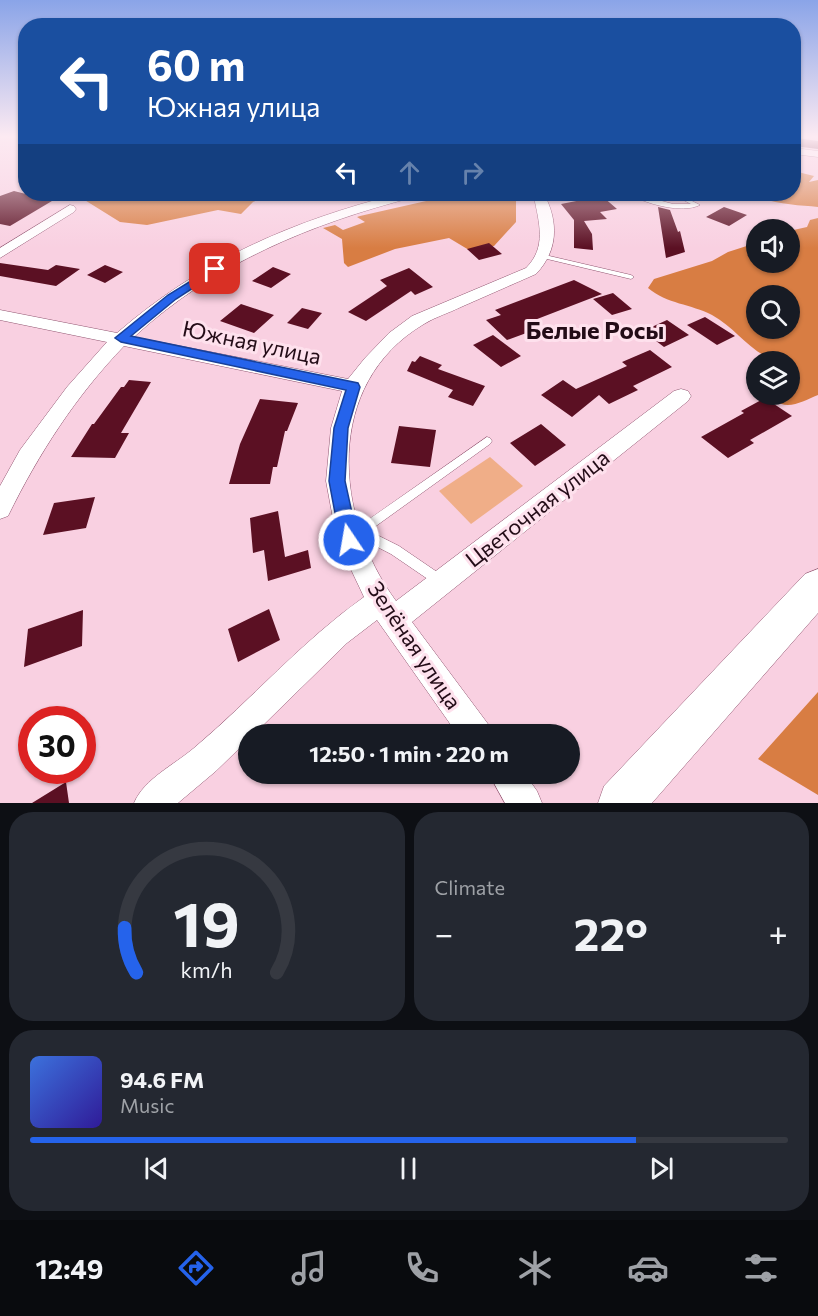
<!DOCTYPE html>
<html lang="en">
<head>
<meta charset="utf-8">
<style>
	:root { --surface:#171b24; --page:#242831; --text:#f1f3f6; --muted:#9ea1a6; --line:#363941; --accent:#2563eb }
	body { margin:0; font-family:Commissioner,sans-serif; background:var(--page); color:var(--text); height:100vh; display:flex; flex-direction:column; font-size:22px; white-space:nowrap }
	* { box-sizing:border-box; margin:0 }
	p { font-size:20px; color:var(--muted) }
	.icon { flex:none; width:33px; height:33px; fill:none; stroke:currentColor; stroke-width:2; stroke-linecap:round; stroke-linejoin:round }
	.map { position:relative; height:803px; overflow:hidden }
	.panel { display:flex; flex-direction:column; gap:9px; padding:9px; background:#0d0f14; flex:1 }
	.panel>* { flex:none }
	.top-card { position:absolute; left:18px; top:18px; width:783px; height:183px; border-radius:24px; box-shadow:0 2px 4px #0004; background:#1a4fa0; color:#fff; overflow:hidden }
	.buttons { position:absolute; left:746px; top:219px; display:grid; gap:12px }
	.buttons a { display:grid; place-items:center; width:54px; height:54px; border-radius:50%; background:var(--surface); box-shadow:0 2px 4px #0004; font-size:30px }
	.speed { position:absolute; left:18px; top:706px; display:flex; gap:12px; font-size:30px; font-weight:700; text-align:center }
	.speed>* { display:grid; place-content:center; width:78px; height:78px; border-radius:50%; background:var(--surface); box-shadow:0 2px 4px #0004; line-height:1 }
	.speed .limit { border:9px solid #d22; background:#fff; color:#111 }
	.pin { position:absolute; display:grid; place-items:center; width:51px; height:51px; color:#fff; margin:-26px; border-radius:12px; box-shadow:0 3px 9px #0006 }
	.me { position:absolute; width:66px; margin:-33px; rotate:348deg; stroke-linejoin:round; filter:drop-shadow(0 0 4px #0008) }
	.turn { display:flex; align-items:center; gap:21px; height:126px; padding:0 30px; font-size:27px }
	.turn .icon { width:78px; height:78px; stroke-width:2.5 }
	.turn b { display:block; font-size:42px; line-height:51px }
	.lanes { display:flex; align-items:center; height:57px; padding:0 30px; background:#0003; justify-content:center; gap:30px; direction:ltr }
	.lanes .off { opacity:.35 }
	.big { font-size:45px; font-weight:700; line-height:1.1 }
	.panel .tile { flex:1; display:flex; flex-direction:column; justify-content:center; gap:9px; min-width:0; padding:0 21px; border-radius:24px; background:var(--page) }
	.panel .dial { align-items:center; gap:0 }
	.dial svg { height:156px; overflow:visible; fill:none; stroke:var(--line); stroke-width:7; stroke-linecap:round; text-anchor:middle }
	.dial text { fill:var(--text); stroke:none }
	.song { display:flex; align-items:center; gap:18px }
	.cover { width:72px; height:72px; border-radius:9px; background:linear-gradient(135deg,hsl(220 70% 55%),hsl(250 70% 35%)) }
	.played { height:6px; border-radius:3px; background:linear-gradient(90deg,var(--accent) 80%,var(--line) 80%) }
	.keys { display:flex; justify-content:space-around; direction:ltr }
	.heat { display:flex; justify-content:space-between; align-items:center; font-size:33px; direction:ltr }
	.panel .tiles { flex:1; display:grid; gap:9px; grid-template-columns:1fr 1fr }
	.tile:last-child { grid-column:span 2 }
	.trip { position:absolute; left:238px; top:724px; width:342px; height:60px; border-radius:30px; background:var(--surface); box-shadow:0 2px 4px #0004; font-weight:700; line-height:60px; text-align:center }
	.tabs { display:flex; height:96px; justify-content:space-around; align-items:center; background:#090b0e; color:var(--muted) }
	.tabs .icon { width:42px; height:42px }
	.tabs .active { color:var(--accent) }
	.tabs b { font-size:27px; color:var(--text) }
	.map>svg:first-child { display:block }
</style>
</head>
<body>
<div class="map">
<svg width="818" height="803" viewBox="0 0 818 803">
	<rect width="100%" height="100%" fill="#f9d0e1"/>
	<path fill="#f0ae88" d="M490,457L523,486L471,524L439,491Z"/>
	<path fill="#d87d43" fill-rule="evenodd" d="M794,171L814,176L809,182L818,180V207C799,205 771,205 755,194H794Z
		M75,194H274L253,202L241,214L218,210L147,225L120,222Z
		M457,194H538L516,198V222L494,246L469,250L449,238L395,249L348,267L344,263L342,239L323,228L335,225L343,230L365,222L357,217L360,216Z
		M818,218V395C803,401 788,411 774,400L773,395L789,394V384L799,379L789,369V362C755,362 740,330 712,315C691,304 667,304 648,288L654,279L712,261L728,252L756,243V262H789V231L807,227L810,220ZM756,296H789V328H756Z
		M818,692V795L758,759Z"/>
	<path fill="#5b1023" d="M797,138L818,141V149L794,146V141H798Z
		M14,191L26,194L57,198L10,226L0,224V196Z
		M602,196L617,209L600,212L607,219L584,221L592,234L593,250L574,248V220L561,204Z
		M658,207L670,210L678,232L680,231L685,252L666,258Z
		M724,207L747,215L729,226L706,217Z
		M489,243L502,254L479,260L467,249Z
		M0,263L48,270L56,265L80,269L56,286L0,276Z
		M105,265L123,272L105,283L87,275Z
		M273,267L291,274L271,288L252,281Z
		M409,268L433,287L415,295L411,291L366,321L348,312L387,286L380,280Z
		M574,280L602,294L532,321L540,328L507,340L486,320L501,315L495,310Z
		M613,293L632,309L612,315L593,299Z
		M241,304L274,315L254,333L220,321Z
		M302,308L322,313L308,329L287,323Z
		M705,317L735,336L717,345L687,325Z
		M667,320L689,335L664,347L643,331Z
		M493,335L521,356L501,367L473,345Z
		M650,350L672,367L633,386L638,390L609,404L599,395L572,417L541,395L563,380L576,389L627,366L622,362Z
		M420,356L442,365L438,369L485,386L473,406L448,397L453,390L407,371L412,361L415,362Z
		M129,380L151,382L121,433H129L115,458L71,457L92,424H94L121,387H124Z
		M765,398L792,416L750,440L754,443L728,458L701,437L744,413L741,411Z
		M260,399L298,403L287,431H285L277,467H273L270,484H229L240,444Z
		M541,424L566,445L535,466L510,443Z
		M399,426L436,430L430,467L391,463Z
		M95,497L86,528L43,535L54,503Z
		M278,511L285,557L308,550L311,568L268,581L264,550L253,553L250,518Z
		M269,609L280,640L238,662L228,629Z
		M83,610L82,646L24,667L28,629Z
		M66,782L69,803H32Z"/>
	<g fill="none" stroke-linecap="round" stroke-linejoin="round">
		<g stroke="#915671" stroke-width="1">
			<path id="lane" d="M550,194H560L540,199L537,197Z
				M629,194H636L673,204H691L672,194H678L700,205C682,214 646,204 629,194Z
				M545,255L631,275L634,277L631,279L543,258V256Z
				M487,437L490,438L492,441L490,444L369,531L399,546L443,576L445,580L443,584L439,586L435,584L391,554L352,534L350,530L352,526L356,525L359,526Z"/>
		</g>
		<g stroke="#915671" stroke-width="1">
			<path id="street" d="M794,148L818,151V157L794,154Z
				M398,194H416L414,197C311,224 214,263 134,337L348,379L365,358L389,333L412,316L526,268C547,247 539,223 534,197L536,194H544C559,222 558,251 536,274C511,285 486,296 461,307C449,313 435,317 424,324C323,384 334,517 396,601L674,391L681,389L688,391L691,396L688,401L412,622L488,724L493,735H458L377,620L347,643L253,735H249V739L216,771L178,803H134C144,779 174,765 194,748C252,699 302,641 364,597L337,540L326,481L331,428L342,391L124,346C76,396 39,453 8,516L0,519V486L20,450L67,387L107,342L0,320V310L117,333C200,261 291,221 398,194Z
				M70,205L74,206L76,209L74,212L0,258V248Z
				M489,774H525L537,791L542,803H505Z"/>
		</g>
		<g stroke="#915671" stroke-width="1">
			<path id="secondary" d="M818,569V613L652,803H598L604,786L805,574Z"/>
		</g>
		<use href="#lane" fill="#fff" fill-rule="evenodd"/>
		<use href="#street" fill="#fff" fill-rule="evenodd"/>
		<use href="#secondary" fill="#fff" fill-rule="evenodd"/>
	</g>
	<linearGradient id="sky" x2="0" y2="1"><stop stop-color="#8aa4e8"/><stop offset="0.55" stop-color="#fceaf2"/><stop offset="1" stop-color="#fceaf2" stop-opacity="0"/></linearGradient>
	<rect width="818" height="248" fill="url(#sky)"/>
	<path fill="#2563eb" stroke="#184099" stroke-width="1.5" d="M215,266L219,267V271L176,299L131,336L358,383L360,387L348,428L345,481L358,540L355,546L349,548L343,546L340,540L329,481L334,428L346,390L121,342L115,338L168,295Z"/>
	<g text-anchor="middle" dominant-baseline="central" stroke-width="6" stroke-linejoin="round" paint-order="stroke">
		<g font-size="22" fill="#230c17" stroke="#fee1ed">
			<text transform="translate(252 342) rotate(12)">Южная улица</text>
			<text transform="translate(537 508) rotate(-38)">Цветочная улица</text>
			<text transform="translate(415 645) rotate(56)">Зелёная улица</text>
		</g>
		<g font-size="24" font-weight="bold" fill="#230c17" stroke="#fee1ed">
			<text x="595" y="329">Белые Росы</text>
		</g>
	</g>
</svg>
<div class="buttons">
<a><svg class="icon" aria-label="sound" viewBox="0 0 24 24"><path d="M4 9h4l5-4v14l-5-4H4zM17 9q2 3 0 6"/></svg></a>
<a><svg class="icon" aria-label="search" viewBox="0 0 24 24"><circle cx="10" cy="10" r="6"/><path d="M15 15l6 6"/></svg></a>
<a><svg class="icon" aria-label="layers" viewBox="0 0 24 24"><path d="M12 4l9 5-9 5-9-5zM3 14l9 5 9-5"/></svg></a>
</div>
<div class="speed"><div class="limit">30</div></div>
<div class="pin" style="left:215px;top:269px;background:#d93025"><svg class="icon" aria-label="arrive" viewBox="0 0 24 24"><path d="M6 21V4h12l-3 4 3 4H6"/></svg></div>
<svg class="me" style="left:349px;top:540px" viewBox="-20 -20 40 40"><circle r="17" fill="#2563eb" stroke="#fff" stroke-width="3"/><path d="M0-11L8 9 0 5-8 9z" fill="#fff"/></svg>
<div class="trip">12:50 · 1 min · 220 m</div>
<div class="top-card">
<div class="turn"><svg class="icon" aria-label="left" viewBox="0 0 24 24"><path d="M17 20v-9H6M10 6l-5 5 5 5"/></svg><div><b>60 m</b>Южная улица</div></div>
<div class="lanes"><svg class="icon" aria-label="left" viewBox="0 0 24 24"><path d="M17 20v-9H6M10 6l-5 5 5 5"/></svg><svg class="icon off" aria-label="ahead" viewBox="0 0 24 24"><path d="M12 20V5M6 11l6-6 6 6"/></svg><svg class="icon off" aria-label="right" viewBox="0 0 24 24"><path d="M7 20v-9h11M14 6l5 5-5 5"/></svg></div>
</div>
</div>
<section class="panel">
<div class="tiles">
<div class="tile dial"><svg viewBox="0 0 100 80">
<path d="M14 69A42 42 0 1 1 86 69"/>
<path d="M14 69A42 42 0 0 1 8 46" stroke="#2563eb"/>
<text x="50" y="56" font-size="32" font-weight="700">19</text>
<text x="50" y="72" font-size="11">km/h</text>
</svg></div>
<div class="tile"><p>Climate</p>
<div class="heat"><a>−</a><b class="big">22°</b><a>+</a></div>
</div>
<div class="tile">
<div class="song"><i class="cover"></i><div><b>94.6 FM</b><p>Music</p></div></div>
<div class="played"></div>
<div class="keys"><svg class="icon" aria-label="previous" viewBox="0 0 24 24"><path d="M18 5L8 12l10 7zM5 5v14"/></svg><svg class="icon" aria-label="pause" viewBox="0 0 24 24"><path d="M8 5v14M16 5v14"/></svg><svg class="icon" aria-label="next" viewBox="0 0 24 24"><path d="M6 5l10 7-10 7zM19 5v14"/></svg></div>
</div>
</div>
</section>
<nav class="tabs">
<b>12:49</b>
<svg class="icon active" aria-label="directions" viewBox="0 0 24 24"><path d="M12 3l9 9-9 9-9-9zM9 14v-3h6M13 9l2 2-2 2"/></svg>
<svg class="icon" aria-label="music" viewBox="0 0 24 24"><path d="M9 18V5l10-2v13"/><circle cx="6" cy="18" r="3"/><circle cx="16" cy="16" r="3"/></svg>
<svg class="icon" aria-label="phone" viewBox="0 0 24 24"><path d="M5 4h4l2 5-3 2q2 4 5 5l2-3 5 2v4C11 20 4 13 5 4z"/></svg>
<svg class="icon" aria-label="climate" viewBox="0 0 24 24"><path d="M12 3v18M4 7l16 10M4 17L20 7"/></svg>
<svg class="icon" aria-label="car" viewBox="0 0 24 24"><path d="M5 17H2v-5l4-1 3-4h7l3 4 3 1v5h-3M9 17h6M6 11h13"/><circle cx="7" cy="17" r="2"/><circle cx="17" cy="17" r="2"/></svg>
<svg class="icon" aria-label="filters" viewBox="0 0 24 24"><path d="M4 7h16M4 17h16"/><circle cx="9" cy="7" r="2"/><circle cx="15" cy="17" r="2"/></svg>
</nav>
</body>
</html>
